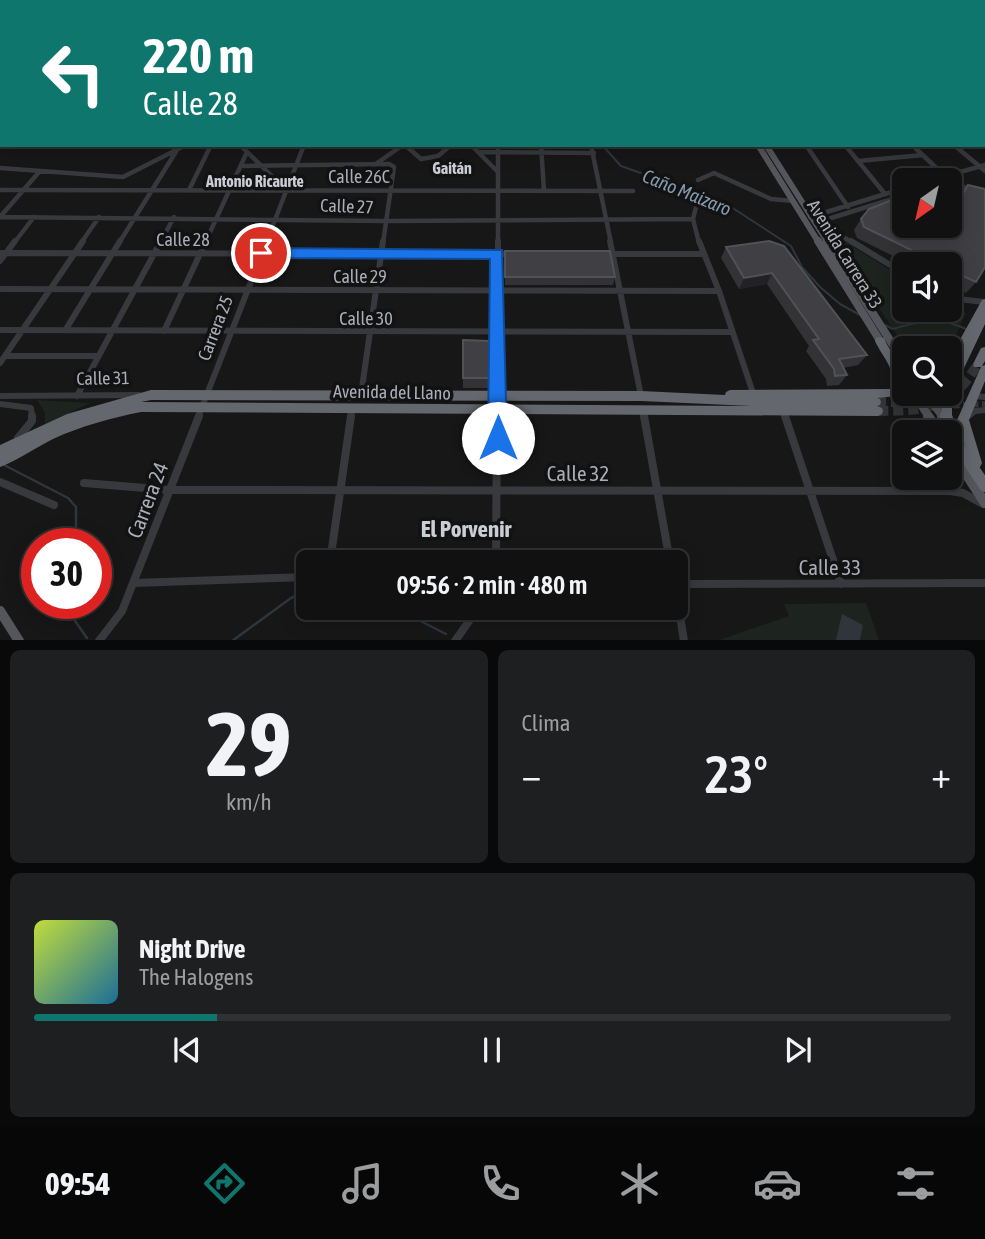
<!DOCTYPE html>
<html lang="es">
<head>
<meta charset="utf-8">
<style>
	:root { --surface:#111112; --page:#1e1f20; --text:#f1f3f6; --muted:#9c9d9f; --line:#303132; --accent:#0f766e }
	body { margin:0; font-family:"Asap Condensed",sans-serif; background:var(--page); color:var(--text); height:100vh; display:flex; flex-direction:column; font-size:26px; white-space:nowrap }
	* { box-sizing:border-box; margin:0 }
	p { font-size:23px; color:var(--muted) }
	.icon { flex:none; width:38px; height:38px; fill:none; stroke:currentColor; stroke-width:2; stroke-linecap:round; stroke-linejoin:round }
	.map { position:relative; height:640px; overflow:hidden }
	.side { display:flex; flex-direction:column; gap:10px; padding:10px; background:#09090a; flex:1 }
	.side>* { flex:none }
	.hud { position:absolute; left:0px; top:0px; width:985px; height:147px; box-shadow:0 4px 18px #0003,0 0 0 2px var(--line); background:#0f766e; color:#fff; overflow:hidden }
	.needle { width:46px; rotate:214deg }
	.buttons { position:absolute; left:892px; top:168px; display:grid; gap:14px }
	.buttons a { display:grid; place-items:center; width:70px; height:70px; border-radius:10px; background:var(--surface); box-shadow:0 4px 18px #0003,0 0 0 2px var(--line); font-size:35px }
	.speed { position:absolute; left:21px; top:528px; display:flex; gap:14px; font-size:35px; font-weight:700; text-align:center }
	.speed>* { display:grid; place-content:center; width:91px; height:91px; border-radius:50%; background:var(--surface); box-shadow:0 4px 18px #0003,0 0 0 2px var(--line); line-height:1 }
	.speed .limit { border:10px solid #d22; background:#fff; color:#111 }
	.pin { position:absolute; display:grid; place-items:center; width:60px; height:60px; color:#fff; margin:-30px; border:4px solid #fff; border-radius:50%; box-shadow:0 2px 7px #0007 }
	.me { position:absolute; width:77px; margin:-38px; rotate:0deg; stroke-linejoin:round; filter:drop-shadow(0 0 5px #0008) }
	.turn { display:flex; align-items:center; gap:24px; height:147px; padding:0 28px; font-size:32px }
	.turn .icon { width:91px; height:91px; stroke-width:2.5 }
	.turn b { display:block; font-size:49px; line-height:60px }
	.big { font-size:52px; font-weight:600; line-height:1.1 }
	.side .tile { flex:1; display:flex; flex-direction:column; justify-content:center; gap:10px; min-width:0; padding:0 24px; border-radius:10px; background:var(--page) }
	.side .dial { align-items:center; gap:0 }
	.dial b { font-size:91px; line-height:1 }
	.song { display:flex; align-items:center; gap:21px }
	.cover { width:84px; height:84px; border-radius:10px; background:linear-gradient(135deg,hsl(70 70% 55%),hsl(200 70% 35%)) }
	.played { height:7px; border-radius:4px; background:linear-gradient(90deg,var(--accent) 20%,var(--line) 20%) }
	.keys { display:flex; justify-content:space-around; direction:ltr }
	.heat { display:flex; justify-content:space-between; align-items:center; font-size:38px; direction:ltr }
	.side .tiles { flex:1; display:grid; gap:10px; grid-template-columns:1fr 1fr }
	.tile:last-child { grid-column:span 2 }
	.trip { position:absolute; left:296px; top:550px; width:392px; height:70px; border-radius:10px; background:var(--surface); box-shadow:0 4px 18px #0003,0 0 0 2px var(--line); font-weight:600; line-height:70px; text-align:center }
	.tab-bar { display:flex; height:112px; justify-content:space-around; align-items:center; background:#070707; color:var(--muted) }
	.tab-bar .icon { width:49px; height:49px }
	.tab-bar .current { color:var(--accent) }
	.tab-bar b { font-size:32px; color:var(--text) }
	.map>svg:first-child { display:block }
</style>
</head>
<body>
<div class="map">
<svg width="985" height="641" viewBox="0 0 985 641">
	<rect width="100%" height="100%" fill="#171718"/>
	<path fill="#1d231e" d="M826,230L905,279V310H950V304L966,313L950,348H906Z
		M37,400L90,403L45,424V413Z
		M866,603L879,640L716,641L789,616L784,604Z"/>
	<path fill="#2e363c" d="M842,614L863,625L860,640H836Z"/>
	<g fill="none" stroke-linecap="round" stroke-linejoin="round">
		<path stroke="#2e363c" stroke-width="2" d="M602,145L621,166L725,203L791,246L802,267L820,287L840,304L860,315
			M885,325L893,329C918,321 941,317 966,329"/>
		<path stroke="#2e363c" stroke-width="2.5" d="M4,465L68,498L76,507V544
			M70,604L73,618L87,638
			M393,607L446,634
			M232,641L291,598L308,591"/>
		<path stroke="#343538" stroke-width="6" stroke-dasharray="6 3.5" stroke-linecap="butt" d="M944,406L985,404"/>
		<path stroke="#343538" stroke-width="10" stroke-dasharray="10 5" stroke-linecap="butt" d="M950,367L957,354
			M876,402H908L935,394
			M878,411C930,410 949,410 978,364"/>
		<path stroke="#38393d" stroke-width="3.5" d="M202,0L205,2
			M392,0L398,2
			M440,0L446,2
			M486,0L490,2
			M605,0L607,2
			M791,0L793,2
			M847,0L849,2
			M907,0L910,2
			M954,0L958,2
			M129,2L134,0
			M240,2L245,0
			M280,2L286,0
			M317,2L322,0
			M349,2L353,0"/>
		<path stroke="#38393d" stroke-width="4.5" d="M240,145L286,190
			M405,145L421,159L438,156L451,145
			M471,145L498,172
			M541,145L544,191
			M591,145L611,243
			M806,145L848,207
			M845,145L885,194
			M912,145L945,176L985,199
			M954,145L985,171
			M478,152L594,153
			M858,161L923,155
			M377,163L403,145
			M243,166L389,164L394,167L383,243
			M0,168L123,177L186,145
			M698,180L714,173L771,199L793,201
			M932,180L985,165
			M0,190L633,191
			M189,190L211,145
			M698,199L693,219L699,243
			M0,217L387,221L693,219
			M0,217L40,171
			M810,217L905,188
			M812,218L853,243
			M818,225L825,220L905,195
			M14,243L34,217
			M81,243L99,217
			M119,243L177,150
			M160,243L174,217
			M205,243L247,152
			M266,243L304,145
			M498,243V145"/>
		<path stroke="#38393d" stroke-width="6" d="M610,241L641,396
			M699,241L719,291L753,393
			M851,241L905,274
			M0,253L511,254
			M603,254H702
			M0,261L15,241
			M0,289L719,291
			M950,298L984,302
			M66,329L120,241
			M0,330L732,332
			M164,331L206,241
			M5,356H98
			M0,363L83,241
			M361,395L383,241
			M0,396L139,395
			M77,396L161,241
			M973,396L985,397
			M0,404L31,408L32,417
			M643,410L644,417
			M784,413L785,417
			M198,417L267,241
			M351,417L352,408
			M497,417L498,241
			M967,417L975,411L985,410"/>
		<path stroke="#38393d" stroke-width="8" d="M644,416L670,562
			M785,416L841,584
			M18,438L32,421V416
			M0,482L54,505
			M84,483L169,490L950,491L963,493L983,504
			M330,562L351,416
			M496,562L497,416
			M134,583L308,577
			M676,584L985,583
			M676,590L684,641
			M99,641L122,611L199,416
			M455,641L479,607"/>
		<path stroke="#54565c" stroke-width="4.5" d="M6,2L12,0"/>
		<path stroke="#54565c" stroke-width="6" d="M758,145L819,243
			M766,145L828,243"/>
		<path stroke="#54565c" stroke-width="8" d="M818,241L882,344
			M827,241L905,364
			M914,394L929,417
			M926,394L943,417"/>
		<path stroke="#54565c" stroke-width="10" d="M928,416L939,432
			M942,416L947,423
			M950,449L985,503
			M0,611L19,641"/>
		<path fill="#64676e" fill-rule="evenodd" d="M985,299V324L954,389L950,390V375L959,357H953L952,354L982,300Z
			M880,337L884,338C892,358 914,376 897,396L877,398L880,399L881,402L880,405L877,406L882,408L883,411L882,414L878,416L141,412C111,418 81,426 53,439C35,448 18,460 0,467V445L67,414L151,390L641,391L725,395L726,392L730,390L890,389C900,374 881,355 875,341L876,338ZM151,400L641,401L752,406L141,402Z
			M985,347V361L982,366L985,365V381L969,420L982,463L980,467L976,468L972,467L970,463L957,420L981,367H974L973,364L981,348Z"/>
		<path stroke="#64676e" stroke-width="10" d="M947,417V394"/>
		<path stroke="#64676e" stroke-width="12" d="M946,416L956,443L985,486"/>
	</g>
	<path fill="#333336" d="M968,185L976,282L966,293L950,285V264H909L857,238L854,230L861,219L959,197Z
		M769,241L867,355L858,365L843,368L847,375L839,385L827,386L826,379L806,351L809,346L767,284L739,289L721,258L726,247Z
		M505,251L615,277L613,285H505Z
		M489,341V388H463V378Z"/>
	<path fill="#222224" d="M772,273L767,284L739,289L744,278Z"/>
	<path fill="#404044" stroke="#505256" stroke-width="2" d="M968,185L985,189V267L976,282L950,270V264H940L864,227L861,219L869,209L905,195V226H950V193L961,197Z
		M769,241L784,246L867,355L839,359L847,375L835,376L834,369L813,340L819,339L772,273L744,278L726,247Z
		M505,251H610L615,277H505Z
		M463,340L489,341V378H463Z"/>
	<path fill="#1a73e8" stroke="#114b97" stroke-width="2" d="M261,248L502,250L507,438L504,443L498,446L491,443L488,438L490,259L261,258L254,253Z"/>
	<g text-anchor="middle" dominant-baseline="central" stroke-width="7" stroke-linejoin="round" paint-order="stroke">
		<g font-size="16" font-weight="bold" fill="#cacdd4" stroke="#121213">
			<text x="452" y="168">Gaitán</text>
			<text x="255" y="181">Antonio Ricaurte</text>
		</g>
		<g font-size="18" fill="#aaaeb7" stroke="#121213">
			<text x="359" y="176">Calle 26C</text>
			<text transform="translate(347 206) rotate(2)">Calle 27</text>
			<text x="183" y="239">Calle 28</text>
			<text transform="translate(845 254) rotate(58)">Avenida Carrera 33</text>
			<text x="360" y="276">Calle 29</text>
			<text x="366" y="318">Calle 30</text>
			<text transform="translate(215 328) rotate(-69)">Carrera 25</text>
			<text transform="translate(103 378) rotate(-1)">Calle 31</text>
			<text transform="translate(392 392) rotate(1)">Avenida del Llano</text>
		</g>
		<g font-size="19" font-style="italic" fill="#839cb0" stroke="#121213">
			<text transform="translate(687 192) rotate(22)">Caño Maizaro</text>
		</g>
		<g font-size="21" fill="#aaaeb7" stroke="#121213">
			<text x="578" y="473">Calle 32</text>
			<text transform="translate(147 500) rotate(-69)">Carrera 24</text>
			<text x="830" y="567">Calle 33</text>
		</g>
		<g font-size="23" font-weight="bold" fill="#cacdd4" stroke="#121213">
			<text x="466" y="529">El Porvenir</text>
		</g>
	</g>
</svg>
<div class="buttons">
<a><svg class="needle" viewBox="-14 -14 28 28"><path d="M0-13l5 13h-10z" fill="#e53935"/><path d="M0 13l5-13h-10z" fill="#9c9d9f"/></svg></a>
<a><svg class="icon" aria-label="sound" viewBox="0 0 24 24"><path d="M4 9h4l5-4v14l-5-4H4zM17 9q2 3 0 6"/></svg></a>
<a><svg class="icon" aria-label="search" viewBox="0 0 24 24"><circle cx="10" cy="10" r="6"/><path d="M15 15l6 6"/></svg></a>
<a><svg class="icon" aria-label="layers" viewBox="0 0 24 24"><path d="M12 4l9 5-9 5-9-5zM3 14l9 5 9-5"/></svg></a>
</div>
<div class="speed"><div class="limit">30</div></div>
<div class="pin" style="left:261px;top:253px;background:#d93025"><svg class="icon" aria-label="arrive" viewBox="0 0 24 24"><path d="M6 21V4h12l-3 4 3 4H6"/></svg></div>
<svg class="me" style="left:498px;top:438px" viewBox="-20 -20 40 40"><circle r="19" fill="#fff"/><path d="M0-13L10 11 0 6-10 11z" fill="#1a73e8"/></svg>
<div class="trip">09:56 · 2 min · 480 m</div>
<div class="hud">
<div class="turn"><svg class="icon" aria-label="left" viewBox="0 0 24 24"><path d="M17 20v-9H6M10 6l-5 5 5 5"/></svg><div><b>220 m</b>Calle 28</div></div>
</div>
</div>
<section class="side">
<div class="tiles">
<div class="tile dial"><b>29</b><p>km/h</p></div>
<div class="tile"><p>Clima</p>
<div class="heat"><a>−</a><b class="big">23°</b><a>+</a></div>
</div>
<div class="tile">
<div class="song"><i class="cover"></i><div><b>Night Drive</b><p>The Halogens</p></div></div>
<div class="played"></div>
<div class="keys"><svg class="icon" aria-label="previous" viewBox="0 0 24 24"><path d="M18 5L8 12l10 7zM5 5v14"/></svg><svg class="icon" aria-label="pause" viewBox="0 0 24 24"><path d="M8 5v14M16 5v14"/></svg><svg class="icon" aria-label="next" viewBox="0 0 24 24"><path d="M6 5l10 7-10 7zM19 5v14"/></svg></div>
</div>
</div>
</section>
<nav class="tab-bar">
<b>09:54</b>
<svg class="icon current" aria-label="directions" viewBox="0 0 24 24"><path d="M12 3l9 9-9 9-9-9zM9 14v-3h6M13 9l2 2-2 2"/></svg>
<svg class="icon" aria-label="music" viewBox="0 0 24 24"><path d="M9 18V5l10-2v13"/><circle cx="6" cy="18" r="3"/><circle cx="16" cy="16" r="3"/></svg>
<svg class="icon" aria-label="phone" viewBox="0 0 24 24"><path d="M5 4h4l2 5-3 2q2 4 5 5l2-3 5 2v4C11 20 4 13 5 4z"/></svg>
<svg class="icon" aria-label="climate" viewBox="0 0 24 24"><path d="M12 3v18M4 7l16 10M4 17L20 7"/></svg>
<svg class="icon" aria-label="car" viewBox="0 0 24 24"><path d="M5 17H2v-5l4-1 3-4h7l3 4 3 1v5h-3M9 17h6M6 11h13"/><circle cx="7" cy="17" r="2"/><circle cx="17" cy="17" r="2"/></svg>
<svg class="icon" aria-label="filters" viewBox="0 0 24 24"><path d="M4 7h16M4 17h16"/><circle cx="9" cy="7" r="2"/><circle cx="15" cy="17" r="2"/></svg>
</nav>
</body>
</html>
